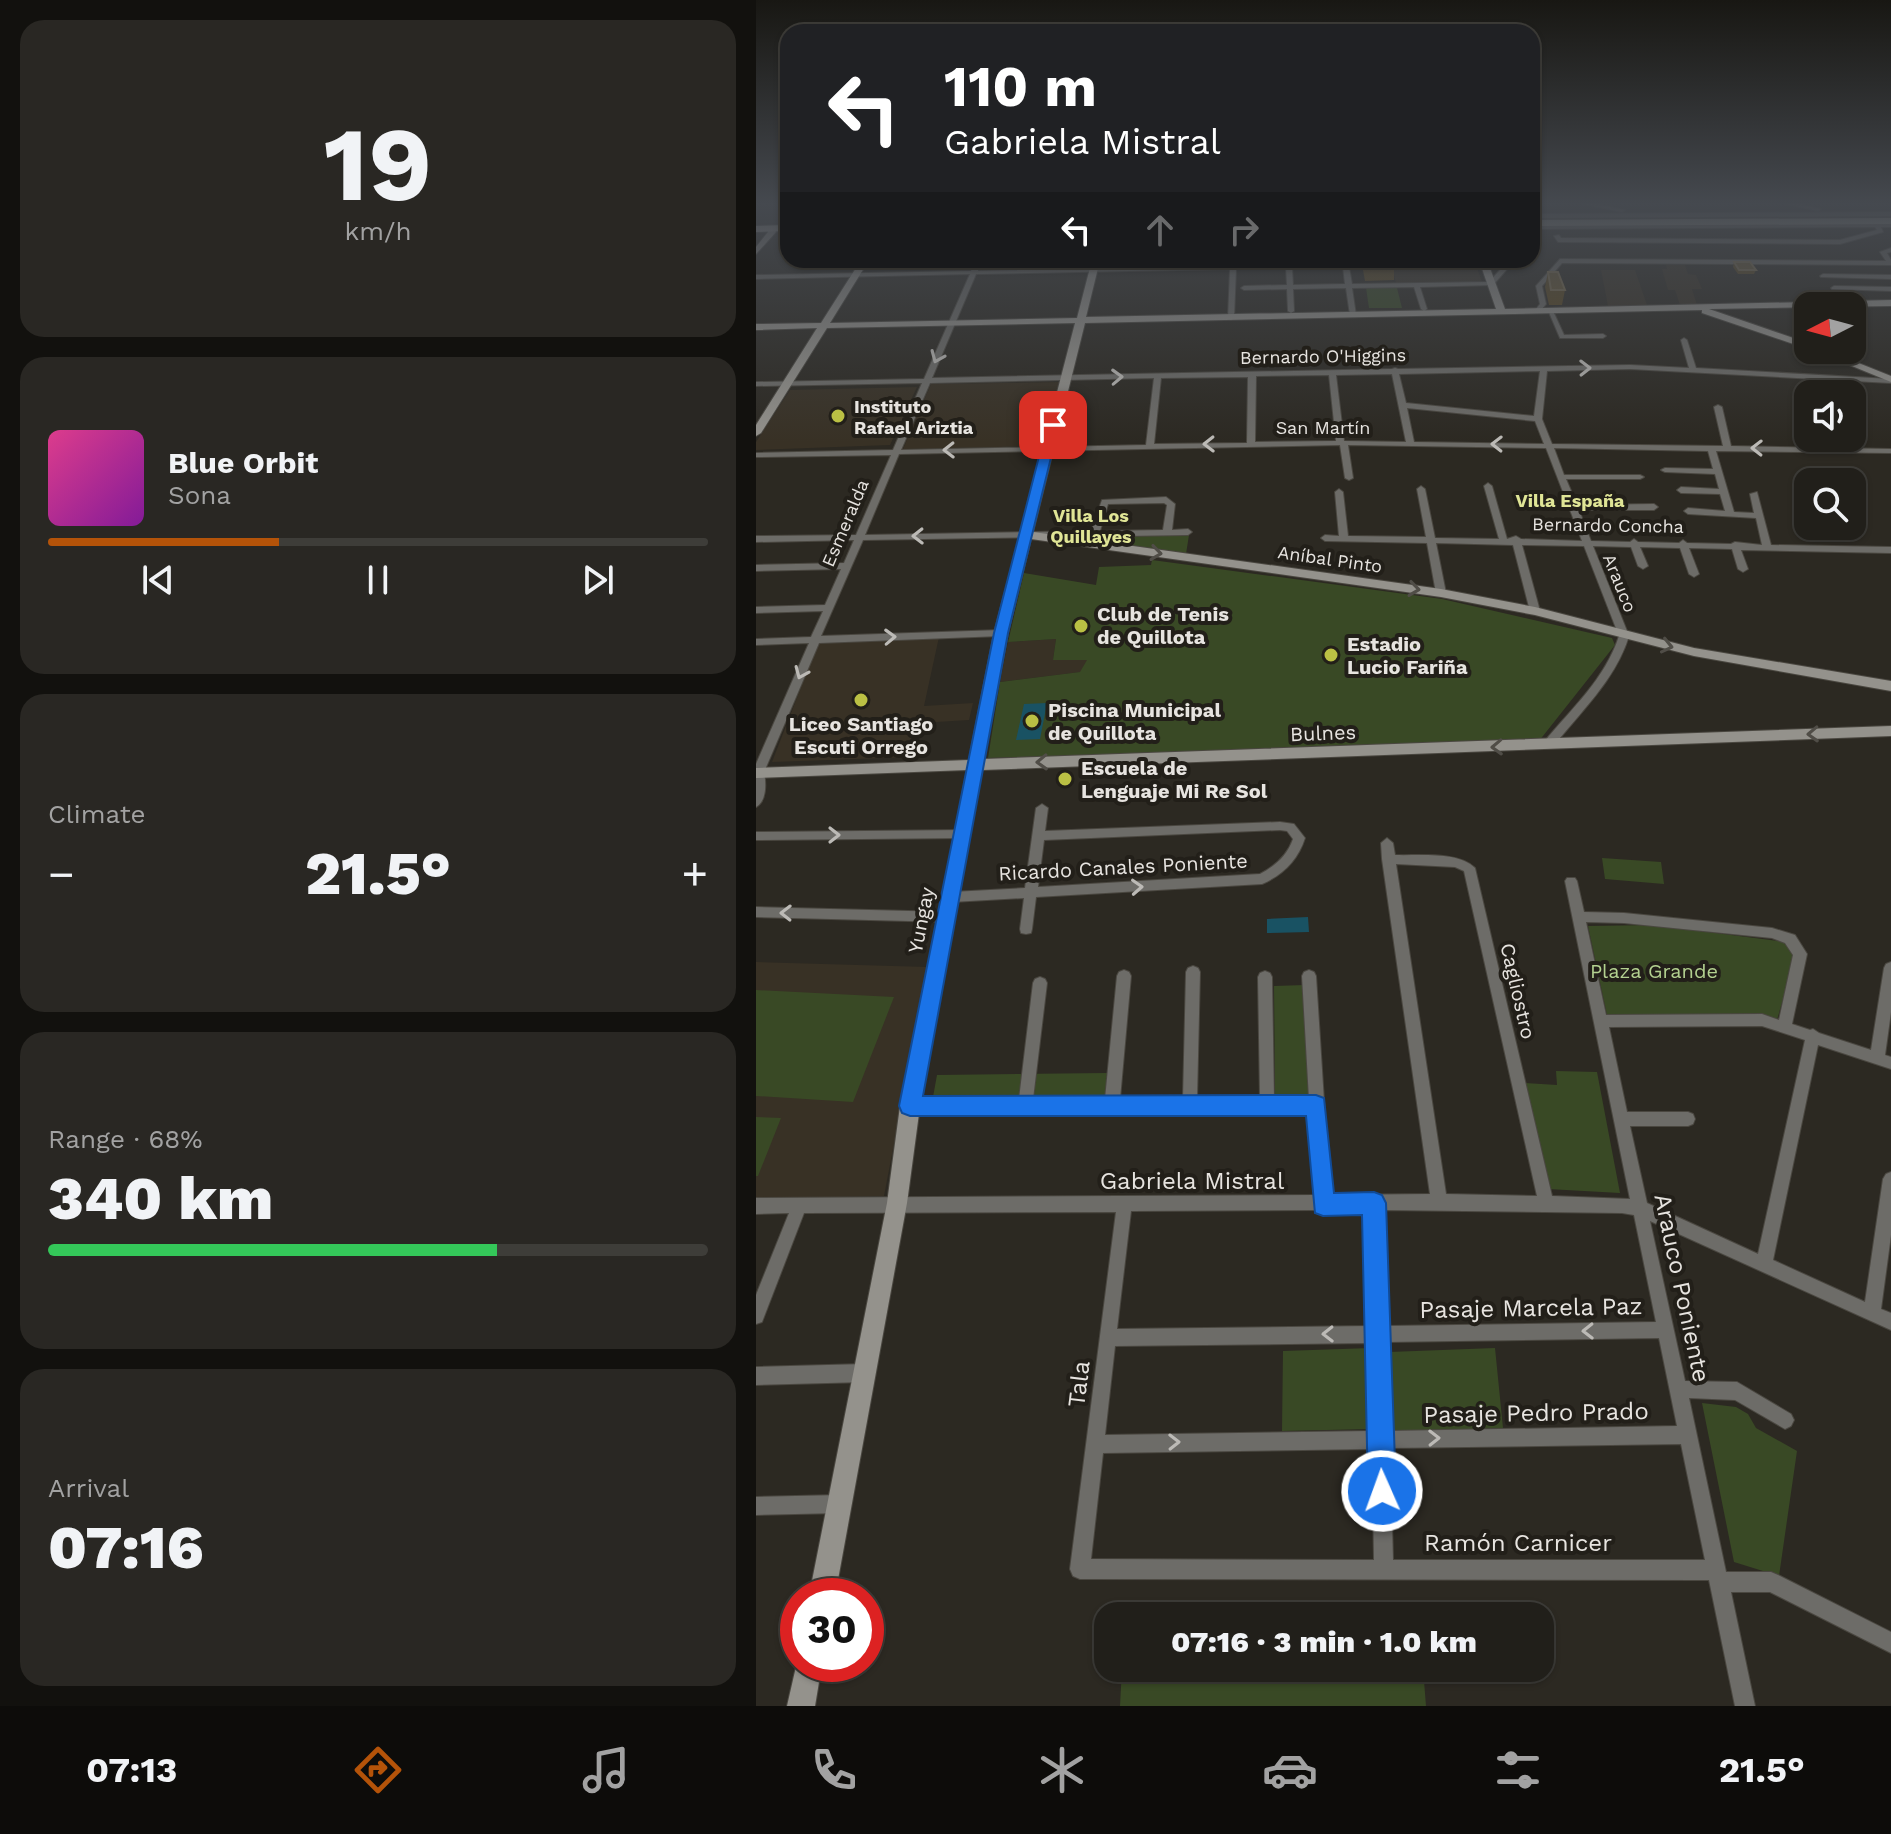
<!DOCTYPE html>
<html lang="en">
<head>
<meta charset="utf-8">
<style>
	:root { --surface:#211f1a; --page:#292723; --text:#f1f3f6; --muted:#a2a2a2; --line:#3e3d39; --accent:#b45309 }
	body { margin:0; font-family:"Work Sans",sans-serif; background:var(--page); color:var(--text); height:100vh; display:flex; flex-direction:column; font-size:30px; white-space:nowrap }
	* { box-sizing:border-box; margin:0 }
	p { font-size:26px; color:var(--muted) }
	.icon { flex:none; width:44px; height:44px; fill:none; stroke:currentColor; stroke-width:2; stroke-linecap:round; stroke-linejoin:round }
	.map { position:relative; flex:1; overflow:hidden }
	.drawer { display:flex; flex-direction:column; gap:20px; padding:20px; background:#12110e; width:756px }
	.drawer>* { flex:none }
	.banner { position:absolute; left:24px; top:24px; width:760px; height:244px; border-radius:24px; box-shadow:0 2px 6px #0004,0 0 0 2px var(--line); background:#202124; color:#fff; overflow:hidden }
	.needle { width:52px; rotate:264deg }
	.tools { position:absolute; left:1038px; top:292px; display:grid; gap:16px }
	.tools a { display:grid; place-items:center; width:72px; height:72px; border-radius:16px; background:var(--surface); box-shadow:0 2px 6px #0004,0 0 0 2px var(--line); font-size:40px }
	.speed { position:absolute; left:24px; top:1578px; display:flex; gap:16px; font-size:40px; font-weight:700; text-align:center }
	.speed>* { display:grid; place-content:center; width:104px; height:104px; border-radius:50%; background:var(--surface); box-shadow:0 2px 6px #0004,0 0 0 2px var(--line); line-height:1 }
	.speed .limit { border:12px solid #d22; background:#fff; color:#111 }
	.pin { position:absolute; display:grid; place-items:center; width:68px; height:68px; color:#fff; margin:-34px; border-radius:16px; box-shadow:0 4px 12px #0006 }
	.me { position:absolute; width:88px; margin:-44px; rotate:358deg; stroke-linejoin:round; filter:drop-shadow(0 0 6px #0008) }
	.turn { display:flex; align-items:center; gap:28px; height:168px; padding:0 32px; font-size:36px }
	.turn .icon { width:104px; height:104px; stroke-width:2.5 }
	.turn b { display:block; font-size:56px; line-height:68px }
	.lanes { display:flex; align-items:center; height:76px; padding:0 32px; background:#0003; justify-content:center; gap:40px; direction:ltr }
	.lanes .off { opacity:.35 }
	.big { font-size:60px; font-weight:800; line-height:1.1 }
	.drawer .card { flex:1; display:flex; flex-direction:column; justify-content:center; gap:12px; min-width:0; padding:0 28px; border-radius:24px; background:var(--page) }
	.drawer .dial { align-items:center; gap:0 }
	.dial b { font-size:104px; line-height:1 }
	.song { display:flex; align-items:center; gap:24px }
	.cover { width:96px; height:96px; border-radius:12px; background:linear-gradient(135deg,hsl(330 70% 55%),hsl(290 70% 35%)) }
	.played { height:8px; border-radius:4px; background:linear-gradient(90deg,var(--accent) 35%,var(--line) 35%) }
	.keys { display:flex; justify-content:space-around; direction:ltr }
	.heat { display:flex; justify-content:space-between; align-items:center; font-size:44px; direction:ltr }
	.charge { height:12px; border-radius:6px; background:linear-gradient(90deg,#34c759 68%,var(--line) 0) }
	.trip { position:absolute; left:338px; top:1602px; width:460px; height:80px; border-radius:24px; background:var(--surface); box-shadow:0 2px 6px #0004,0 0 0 2px var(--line); font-weight:800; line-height:80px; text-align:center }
	.menu { display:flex; height:128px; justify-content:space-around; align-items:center; background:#0d0c0a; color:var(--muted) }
	.menu .icon { width:56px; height:56px }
	.menu .on { color:var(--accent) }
	.menu b { font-size:36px; color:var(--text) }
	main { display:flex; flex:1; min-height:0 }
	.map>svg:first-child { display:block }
</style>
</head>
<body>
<main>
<section class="drawer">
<div class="card dial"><b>19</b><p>km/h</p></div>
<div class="card">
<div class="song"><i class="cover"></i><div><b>Blue Orbit</b><p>Sona</p></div></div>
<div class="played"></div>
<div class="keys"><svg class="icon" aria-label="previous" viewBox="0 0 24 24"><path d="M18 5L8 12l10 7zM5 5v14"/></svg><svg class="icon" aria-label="pause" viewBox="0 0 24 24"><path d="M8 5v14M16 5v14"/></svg><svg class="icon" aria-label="next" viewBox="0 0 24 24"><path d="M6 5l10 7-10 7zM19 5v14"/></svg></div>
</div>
<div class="card"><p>Climate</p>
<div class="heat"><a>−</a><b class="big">21.5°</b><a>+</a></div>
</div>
<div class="card"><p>Range · 68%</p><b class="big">340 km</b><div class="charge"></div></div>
<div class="card"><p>Arrival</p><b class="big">07:16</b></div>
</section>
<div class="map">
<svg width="1135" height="1706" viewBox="0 0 1135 1706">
	<rect width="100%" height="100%" fill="#2c2922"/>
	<path fill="#383125" d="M720,265L726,282L640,283L636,267Z
		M910,265H929L932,274L940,275L946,289H936L941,305H924L919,290H912L906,269H911Z
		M845,270H879L891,305L852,306Z
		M304,382L285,446L147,449L175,384Z
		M161,387L134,445L0,450V442L34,390Z
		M183,637L168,706L217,703L213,720L164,723L156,757L16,762L63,641Z
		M300,639L297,660L332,659L325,672L244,682L252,642Z
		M0,962L172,967L128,1196L0,1199Z"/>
	<path fill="#394925" d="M610,288H641L646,308H613Z
		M433,535L430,554L305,536Z
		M396,560L686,599L856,638L859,645L783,741L232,758L244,682L324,672L331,660H297L300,639L252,642L268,573L340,585L343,567L395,565Z
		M846,858L905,862L908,884L849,879Z
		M897,925L1029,942L1040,953L1021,1020L851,1015L832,926Z
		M549,985L557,1094L519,1095L518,986Z
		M0,990L138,997L97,1102L0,1096Z
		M800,1071L841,1072L864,1193L792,1189L769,1083L801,1085Z
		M351,1073L350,1096L177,1097L181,1075Z
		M0,1117L25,1118L2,1176H0Z
		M615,1348L616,1429L526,1431L527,1351Z
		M739,1348L747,1428L636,1432L633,1352Z
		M946,1403L980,1407L992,1414L1000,1428L1041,1451L1023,1576L978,1562Z
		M366,1668H667L670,1706H364Z"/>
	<path fill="#195263" d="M291,703L284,739L260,740L268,704Z
		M552,917L553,932L511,933V919Z"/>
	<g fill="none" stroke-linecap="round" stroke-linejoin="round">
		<g stroke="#4a4740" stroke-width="2">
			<path id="street" d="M823,203H836L869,210L866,212Z
				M1027,203H1039L1065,209L1062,211Z
				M1135,212V216L776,218V214Z
				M1135,223V227H1125L1127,232L1084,244L802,242L798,236L803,235L805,238L1084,240L1121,230L1119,227L776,229V225Z
				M1135,248V252L1131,253L1135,260V265L806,263L786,286L790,304L785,310L780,309L784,304L780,286L804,259L1130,261L1124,252Z
				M220,260H226L222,271L474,265V260H480V265L586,263V260H592V263L727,260L730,262L727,264L593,267L596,284L733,282L753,260H759L737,285L664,287L671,309L668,311L665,309L658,287L596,288L600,315L597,317L594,315L590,288L537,289L538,311L535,313L532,311L531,289L488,290L485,288L488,286L531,285L530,268L480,269L478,318L475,320L472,318L474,269L220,274L176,378L636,369L639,368L642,369L874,365L933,368L925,340L928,338L931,340L940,368L1135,379V383L874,369L791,371L786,419L796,444L967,446L958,407L962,405L966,407L975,446L1135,449V453L960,451L978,512L998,513L994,494L1001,492L1015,545L1135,547V553L985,550L992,569L987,572L982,569L976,549L933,548L943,574L938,577L933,574L924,548L884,547L892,566L887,569L882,566L875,547L837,546L873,636C859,681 824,712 796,748H788L787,745L788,742C816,708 849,679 863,636L828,546L766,545L784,611L779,614L774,611L757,545L680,543L690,593L685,596L680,593L671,543L569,541L565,538L569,535L583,536L579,492L583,489L587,492L592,536L670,537L661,489L665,486L669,489L679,538L743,539L728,486L732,483L736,486L751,539L760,536L765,539L826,541L790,448L592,445L597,478L593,480L589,478L584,445L143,454L109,535L335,531L346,500L410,497L419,504L416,530L432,529L436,532L432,535L107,540L65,636L245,630L250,633L245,636L63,643L8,772C10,783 11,801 0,807V764L53,643L0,645V639L55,637L67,611L0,613V607L69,605L85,569L0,571V565L88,563L98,540L0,542V536L100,535L135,455L0,457V453L137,450L166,383L0,386V382L168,379L214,274L0,279V275L215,271ZM587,267L589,284L537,285L536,268ZM784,371L778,416L650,403L643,374ZM636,374L650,442L588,441L580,375ZM573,375L580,441L499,442L500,376ZM492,377L491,443L398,444L405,378ZM398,378L390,445L145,450L174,383ZM651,408L779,421L788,444L658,442ZM798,448L952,451L957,469L909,468L905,470L909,472L959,474L963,489L925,487L921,490L925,493L964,494L969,511L932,508L928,511L932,514L1000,518L1006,545L979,542L975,544L931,543L927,540L923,543L882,542L878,539L874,542L835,541L823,510H898L902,507L898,504L821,505L810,479H884L888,477L884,475H808ZM408,503L411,505L407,530L344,531L352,504Z
				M1067,274L1135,275V279L1065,277L1064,276Z
				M1078,286L1135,287V291L1076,289L1075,288Z
				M792,310L797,311L808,335L847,334L850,336L847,338H804Z
				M286,804L292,808L289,831L524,822L538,824L549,838C542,860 527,875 506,884L280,897L276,929L275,933L270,934L265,933L264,929L268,898L196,902L192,900L190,897L192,894L196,892L269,888L280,808ZM524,830L531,831L537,839C531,856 519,866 504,874L282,887L288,840Z
				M208,830L214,834L208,838L0,840V832Z
				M631,838L637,843L639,855C662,856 702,851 719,868L796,1196L874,1199L809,881L811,878H819L821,881L828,912L868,913L1016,928L1039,935L1051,954L1036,1024L1054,1030L1057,1029L1063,1033L1115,1050L1128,968L1130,964L1135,962V1012L1129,1055L1135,1057V1069L1062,1045L1017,1260L1109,1302L1127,1179L1130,1174L1135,1172V1235L1125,1309L1135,1313V1330L894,1221L929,1381L981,1382L1035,1414L1038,1420L1035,1426L1029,1429L979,1400L933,1398L970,1572H1015L1022,1575L1135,1632V1653L1014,1592H975L999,1706H979L953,1580L324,1579L317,1576L314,1569L360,1212L48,1213L6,1322L0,1324V1295L33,1213L0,1214V1198L559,1195L554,1113H154L149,1111L147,1106L149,1101L154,1099H263L277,983L279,979L284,977L289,979L291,983L277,1099H349L361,976L363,972L368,970L373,972L375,976L364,1099H427L430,972L432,968L437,966L442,968L444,972L441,1099H504L502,977L504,973L509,971L514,973L516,977L518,1099H553L546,976L548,972L553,970L558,972L560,976L574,1195L674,1194L626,859L625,843ZM640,864L699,867L708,871L781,1196L690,1194ZM830,922L868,923L1016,938L1029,943L1037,955L1023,1020L1006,1014L850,1015ZM1006,1026L1049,1040L1002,1254L891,1203L874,1126H932L937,1124L939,1119L937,1114L932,1112H871L853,1027ZM564,1210H610L613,1326L361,1329L375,1211ZM626,1210L866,1213L878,1215L900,1322L630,1326ZM903,1338L921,1426L633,1431L630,1342ZM613,1343L615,1431L349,1435L359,1346ZM925,1444L949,1560H637L634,1448ZM616,1449L618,1560L335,1559L347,1453Z
				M0,907L192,912L196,913L198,917L196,921L192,922L0,917Z
				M109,1364L115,1367L118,1373L115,1379L109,1382L0,1385V1367Z
				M84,1495L91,1497L93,1504L91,1511L84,1513L0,1515V1497Z"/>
		</g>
		<g stroke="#4a4740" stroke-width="2">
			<path id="secondary" d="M11,227H17L20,232L0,254V247L12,232Z
				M105,260H113L74,323L321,318L336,260H344L330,317L740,309L723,260H731L749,309L1135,300V306L953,309L1052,343V349L946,313V310L329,323L277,532L685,589L779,607L938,648L1135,681V691L938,656L779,615L685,597L275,539L252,633L228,759L1135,726V736L226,770L164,1106L151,1203L79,1596H53L131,1203L144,1106L211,770L0,778V768L213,760L238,633L264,536L262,534L265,531L319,323L71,328L5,433L0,436V425L61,328L0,330V324L65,323Z
				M1057,350H1070L1135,376V382Z
				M42,1658V1664H66L59,1706H31Z"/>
		</g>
		<g stroke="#4a4740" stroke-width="2">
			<path id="primary" d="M1135,218V224L776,226V220Z
				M32,225V231L0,232V226Z"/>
		</g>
		<use href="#street" fill="#6d6c68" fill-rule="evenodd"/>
		<use href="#secondary" fill="#94928c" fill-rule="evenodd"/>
		<use href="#primary" fill="#b1afa8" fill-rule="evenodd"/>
	</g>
	<path fill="#5a471f" d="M607,260H637L638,266V280L609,281L607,270Z
		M978,262L1000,270L998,274H982L977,267Z
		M792,272L809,290L806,305H793L789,287Z"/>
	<path fill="#695834" stroke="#7d6e4f" stroke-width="2" d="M608,260H637L638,266L610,267Z
		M978,262H994L1000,270H983Z
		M792,272H802L809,290H795Z"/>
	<defs><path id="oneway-chevron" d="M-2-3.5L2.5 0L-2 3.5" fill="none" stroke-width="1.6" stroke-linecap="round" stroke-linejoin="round" transform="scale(2)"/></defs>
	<g stroke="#bcbab6">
		<use href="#oneway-chevron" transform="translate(181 357) rotate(113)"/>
		<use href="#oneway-chevron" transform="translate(829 368) rotate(-1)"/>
		<use href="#oneway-chevron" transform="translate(361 377) rotate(-2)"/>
		<use href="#oneway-chevron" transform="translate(453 444) rotate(179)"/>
		<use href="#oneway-chevron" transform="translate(741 444) rotate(-179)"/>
		<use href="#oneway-chevron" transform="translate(1001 448) rotate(-179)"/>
		<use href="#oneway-chevron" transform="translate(193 450) rotate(179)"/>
		<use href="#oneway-chevron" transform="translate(162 536) rotate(179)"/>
		<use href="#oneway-chevron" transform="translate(134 637) rotate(-2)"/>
		<use href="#oneway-chevron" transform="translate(45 673) rotate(113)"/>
		<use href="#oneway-chevron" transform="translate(78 835)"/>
		<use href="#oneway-chevron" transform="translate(381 887) rotate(-3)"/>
		<use href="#oneway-chevron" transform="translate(30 913) rotate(-179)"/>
		<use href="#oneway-chevron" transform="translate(832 1331) rotate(179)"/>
		<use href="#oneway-chevron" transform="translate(572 1334) rotate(179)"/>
		<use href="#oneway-chevron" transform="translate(678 1438) rotate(-1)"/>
		<use href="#oneway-chevron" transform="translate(418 1442) rotate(-1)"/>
	</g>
	<g stroke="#504d47">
		<use href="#oneway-chevron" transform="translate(400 553) rotate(8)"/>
		<use href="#oneway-chevron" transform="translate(658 589) rotate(8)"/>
		<use href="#oneway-chevron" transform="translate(911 646) rotate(13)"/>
		<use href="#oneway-chevron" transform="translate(1057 734) rotate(178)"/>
		<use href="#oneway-chevron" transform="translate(741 747) rotate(178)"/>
		<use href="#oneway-chevron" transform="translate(286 762) rotate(178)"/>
	</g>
	<linearGradient id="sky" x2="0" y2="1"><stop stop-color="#181713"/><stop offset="0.46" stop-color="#45494f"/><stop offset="1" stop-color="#45494f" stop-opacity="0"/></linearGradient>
	<rect width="1135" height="442" fill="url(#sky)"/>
	<path fill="#1a73e8" stroke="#114b97" stroke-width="2" d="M297,421L303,425L252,633L167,1096L560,1095L568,1098L578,1193L618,1192L626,1195L630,1203L640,1491L636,1501L626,1505L616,1501L612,1491L606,1215L567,1216L559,1213L550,1116H154L146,1113L143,1106L238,633L291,425Z"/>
	<g fill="#bbc044" stroke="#221f19" stroke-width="3">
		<circle cx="82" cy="416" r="8"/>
		<circle cx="325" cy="626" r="8"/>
		<circle cx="575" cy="655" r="8"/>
		<circle cx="105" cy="700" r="8"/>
		<circle cx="276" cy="721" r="8"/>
		<circle cx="309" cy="779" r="8"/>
	</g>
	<g text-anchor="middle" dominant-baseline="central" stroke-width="8" stroke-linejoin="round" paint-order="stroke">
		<g font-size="18" fill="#e7e4e0" stroke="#221f19">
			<text transform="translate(567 356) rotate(-1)">Bernardo O'Higgins</text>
			<text x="567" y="427">San Martín</text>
			<text transform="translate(89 523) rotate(-67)">Esmeralda</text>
			<text transform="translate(852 525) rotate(1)">Bernardo Concha</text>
			<text transform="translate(574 559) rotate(8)">Aníbal Pinto</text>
			<text transform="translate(864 583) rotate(68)">Arauco</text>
		</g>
		<g font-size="18" font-weight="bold" fill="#e7e4e0" stroke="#221f19" text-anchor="start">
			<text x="98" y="406">Instituto<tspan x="98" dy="21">Rafael Ariztia</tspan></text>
		</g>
		<g font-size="18" font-weight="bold" fill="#e0e596" stroke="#221f19">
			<text x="814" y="500">Villa España</text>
			<text x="335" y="515">Villa Los<tspan x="335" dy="21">Quillayes</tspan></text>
		</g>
		<g font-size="20" font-weight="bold" fill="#e7e4e0" stroke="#221f19" text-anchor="start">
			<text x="341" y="614">Club de Tenis<tspan x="341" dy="23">de Quillota</tspan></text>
			<text x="591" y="644">Estadio<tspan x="591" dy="23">Lucio Fariña</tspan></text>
			<text x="292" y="710">Piscina Municipal<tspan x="292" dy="23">de Quillota</tspan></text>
			<text x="105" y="724" text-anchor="middle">Liceo Santiago<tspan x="105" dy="23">Escuti Orrego</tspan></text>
			<text x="325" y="768">Escuela de<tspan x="325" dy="23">Lenguaje Mi Re Sol</tspan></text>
		</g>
		<g font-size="20" fill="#e7e4e0" stroke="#221f19">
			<text transform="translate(567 733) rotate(-2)">Bulnes</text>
			<text transform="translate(367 867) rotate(-3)">Ricardo Canales Poniente</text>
			<text transform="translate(165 920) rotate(-79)">Yungay</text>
			<text transform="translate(762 991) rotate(77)">Cagliostro</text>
		</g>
		<g font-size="20" fill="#b3d190" stroke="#221f19">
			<text x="898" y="971">Plaza Grande</text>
		</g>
		<g font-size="24" fill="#e7e4e0" stroke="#221f19">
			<text x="436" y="1181">Gabriela Mistral</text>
			<text transform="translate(926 1288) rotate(78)">Arauco Poniente</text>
			<text transform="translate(775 1308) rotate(-1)">Pasaje Marcela Paz</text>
			<text transform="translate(323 1384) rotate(-83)">Tala</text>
			<text transform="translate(780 1413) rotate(-1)">Pasaje Pedro Prado</text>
			<text x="762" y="1543">Ramón Carnicer</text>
		</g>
	</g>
</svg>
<div class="tools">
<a><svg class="needle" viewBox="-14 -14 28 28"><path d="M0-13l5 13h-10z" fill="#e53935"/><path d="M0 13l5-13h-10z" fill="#a2a2a2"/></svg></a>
<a><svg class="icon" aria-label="sound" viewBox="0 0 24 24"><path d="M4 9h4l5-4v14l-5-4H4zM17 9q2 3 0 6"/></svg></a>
<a><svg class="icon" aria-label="search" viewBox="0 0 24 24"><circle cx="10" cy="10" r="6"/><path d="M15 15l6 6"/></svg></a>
</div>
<div class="speed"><div class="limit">30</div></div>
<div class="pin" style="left:297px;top:425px;background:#d93025"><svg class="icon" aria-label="arrive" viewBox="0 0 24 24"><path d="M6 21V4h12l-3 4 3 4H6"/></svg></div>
<svg class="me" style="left:626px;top:1491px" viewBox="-20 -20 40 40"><circle r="17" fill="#1a73e8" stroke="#fff" stroke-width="3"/><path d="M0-11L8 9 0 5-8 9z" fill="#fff"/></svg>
<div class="trip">07:16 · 3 min · 1.0 km</div>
<div class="banner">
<div class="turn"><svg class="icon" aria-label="left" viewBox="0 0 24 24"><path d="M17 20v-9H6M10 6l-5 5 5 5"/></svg><div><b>110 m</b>Gabriela Mistral</div></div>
<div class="lanes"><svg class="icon" aria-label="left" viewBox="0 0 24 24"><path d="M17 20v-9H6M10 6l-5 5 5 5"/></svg><svg class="icon off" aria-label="ahead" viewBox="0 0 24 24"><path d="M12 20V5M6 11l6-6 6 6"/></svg><svg class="icon off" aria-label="right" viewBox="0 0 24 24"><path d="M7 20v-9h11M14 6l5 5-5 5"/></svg></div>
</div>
</div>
</main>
<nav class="menu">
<b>07:13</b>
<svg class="icon on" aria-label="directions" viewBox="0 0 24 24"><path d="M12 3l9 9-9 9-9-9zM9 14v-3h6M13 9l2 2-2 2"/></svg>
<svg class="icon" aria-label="music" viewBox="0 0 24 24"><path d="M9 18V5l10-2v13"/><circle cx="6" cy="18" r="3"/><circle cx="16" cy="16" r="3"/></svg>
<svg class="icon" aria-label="phone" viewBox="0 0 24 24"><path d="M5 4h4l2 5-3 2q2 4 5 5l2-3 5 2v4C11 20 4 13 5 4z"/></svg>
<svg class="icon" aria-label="climate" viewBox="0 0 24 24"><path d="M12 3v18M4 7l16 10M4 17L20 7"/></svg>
<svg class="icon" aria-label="car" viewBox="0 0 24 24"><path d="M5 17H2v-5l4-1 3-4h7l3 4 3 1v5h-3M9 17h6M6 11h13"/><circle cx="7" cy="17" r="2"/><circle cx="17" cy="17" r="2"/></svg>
<svg class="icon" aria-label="filters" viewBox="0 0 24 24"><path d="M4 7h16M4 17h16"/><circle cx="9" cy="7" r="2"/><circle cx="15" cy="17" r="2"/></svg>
<b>21.5°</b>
</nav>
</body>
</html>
